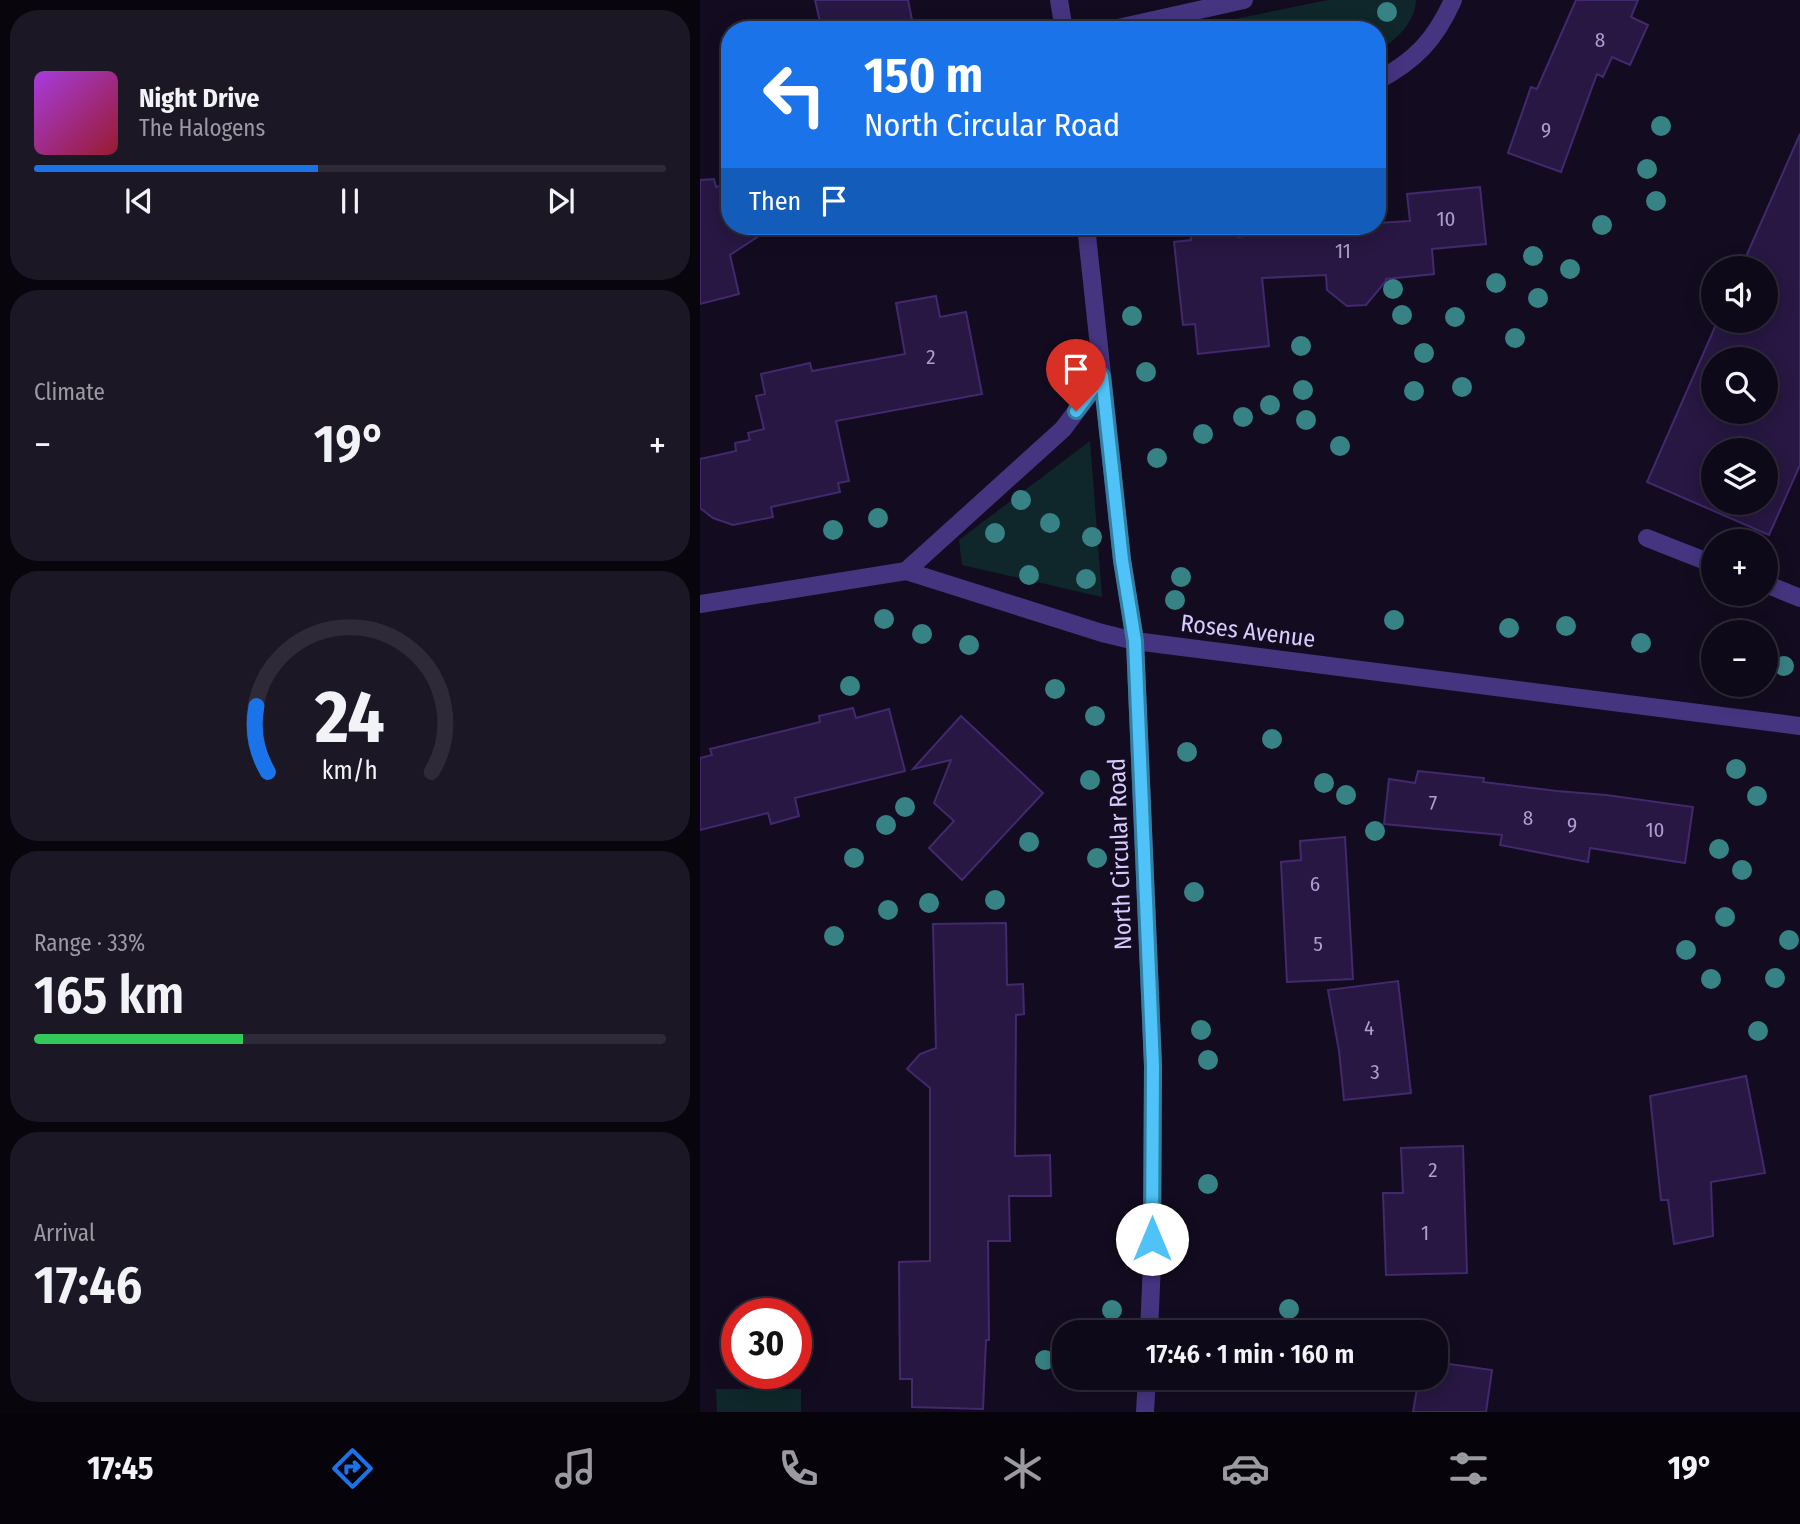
<!DOCTYPE html>
<html lang="en">
<head>
<meta charset="utf-8">
<style>
	:root { --surface:#0e0918; --page:#1c1725; --text:#f1f3f6; --muted:#9b9aa2; --line:#2e2a37; --accent:#1a73e8 }
	body { margin:0; font-family:"Fira Sans Condensed",sans-serif; background:var(--page); color:var(--text); height:100vh; display:flex; flex-direction:column; font-size:26px; white-space:nowrap }
	* { box-sizing:border-box; margin:0 }
	p { font-size:23px; color:var(--muted) }
	.icon { flex:none; width:38px; height:38px; fill:none; stroke:currentColor; stroke-width:2; stroke-linecap:round; stroke-linejoin:round }
	.map { position:relative; flex:1; overflow:hidden }
	.sheet { display:flex; flex-direction:column; gap:10px; padding:10px; background:#08050d; width:700px }
	.sheet>* { flex:none }
	.top-card { position:absolute; left:21px; top:21px; width:665px; height:214px; border-radius:28px; box-shadow:0 4px 18px #0003,0 0 0 2px var(--line); background:#1a73e8; color:#fff; overflow:hidden }
	.tools { position:absolute; left:1001px; top:256px; display:grid; gap:14px }
	.tools a { display:grid; place-items:center; width:77px; height:77px; border-radius:50%; background:var(--surface); box-shadow:0 4px 18px #0003,0 0 0 2px var(--line); font-size:35px }
	.speed { position:absolute; left:21px; top:1298px; display:flex; gap:14px; font-size:35px; font-weight:700; text-align:center }
	.speed>* { display:grid; place-content:center; width:91px; height:91px; border-radius:50%; background:var(--surface); box-shadow:0 4px 18px #0003,0 0 0 2px var(--line); line-height:1 }
	.speed .limit { border:10px solid #d22; background:#fff; color:#111 }
	.pin { position:absolute; display:grid; place-items:center; width:60px; height:60px; color:#fff; margin:-72px -30px; border-radius:50% 50% 50% 0; rotate:-45deg; box-shadow:0 0 7px #0007 }
	.pin .icon { rotate:45deg }
	.me { position:absolute; width:77px; margin:-38px; rotate:0deg; stroke-linejoin:round; filter:drop-shadow(0 0 5px #0008) }
	.turn { display:flex; align-items:center; gap:24px; height:147px; padding:0 28px; font-size:32px }
	.turn .icon { width:91px; height:91px; stroke-width:2.5 }
	.turn b { display:block; font-size:49px; line-height:60px }
	.then { display:flex; align-items:center; height:66px; padding:0 28px; background:#0003; gap:14px; font-size:26px }
	.big { font-size:52px; font-weight:600; line-height:1.1 }
	.sheet .tile { flex:1; display:flex; flex-direction:column; justify-content:center; gap:10px; min-width:0; padding:0 24px; border-radius:28px; background:var(--page) }
	.sheet .dial { align-items:center; gap:0 }
	.dial svg { height:182px; overflow:visible; fill:none; stroke:var(--line); stroke-width:7; stroke-linecap:round; text-anchor:middle }
	.dial text { fill:var(--text); stroke:none }
	.song { display:flex; align-items:center; gap:21px }
	.cover { width:84px; height:84px; border-radius:10px; background:linear-gradient(135deg,hsl(280 70% 55%),hsl(350 70% 35%)) }
	.played { height:7px; border-radius:4px; background:linear-gradient(90deg,var(--accent) 45%,var(--line) 45%) }
	.keys { display:flex; justify-content:space-around; direction:ltr }
	.heat { display:flex; justify-content:space-between; align-items:center; font-size:38px; direction:ltr }
	.charge { height:10px; border-radius:5px; background:linear-gradient(90deg,#34c759 33%,var(--line) 0) }
	.trip { position:absolute; left:352px; top:1320px; width:396px; height:70px; border-radius:28px; background:var(--surface); box-shadow:0 4px 18px #0003,0 0 0 2px var(--line); font-weight:600; line-height:70px; text-align:center }
	.tabs { display:flex; height:112px; justify-content:space-around; align-items:center; background:#06040a; color:var(--muted) }
	.tabs .icon { width:49px; height:49px }
	.tabs .selected { color:var(--accent) }
	.tabs b { font-size:32px; color:var(--text) }
	main { display:flex; flex:1; min-height:0 }
	.map>svg:first-child { display:block }
</style>
</head>
<body>
<main>
<section class="sheet">
<div class="tile">
<div class="song"><i class="cover"></i><div><b>Night Drive</b><p>The Halogens</p></div></div>
<div class="played"></div>
<div class="keys"><svg class="icon" aria-label="previous" viewBox="0 0 24 24"><path d="M18 5L8 12l10 7zM5 5v14"/></svg><svg class="icon" aria-label="pause" viewBox="0 0 24 24"><path d="M8 5v14M16 5v14"/></svg><svg class="icon" aria-label="next" viewBox="0 0 24 24"><path d="M6 5l10 7-10 7zM19 5v14"/></svg></div>
</div>
<div class="tile"><p>Climate</p>
<div class="heat"><a>−</a><b class="big">19°</b><a>+</a></div>
</div>
<div class="tile dial"><svg viewBox="0 0 100 80">
<path d="M14 69A42 42 0 1 1 86 69"/>
<path d="M14 69A42 42 0 0 1 9 40" stroke="#1a73e8"/>
<text x="50" y="56" font-size="32" font-weight="700">24</text>
<text x="50" y="72" font-size="11">km/h</text>
</svg></div>
<div class="tile"><p>Range · 33%</p><b class="big">165 km</b><div class="charge"></div></div>
<div class="tile"><p>Arrival</p><b class="big">17:46</b></div>
</section>
<div class="map">
<svg width="1100" height="1412" viewBox="0 0 1100 1412">
	<rect width="100%" height="100%" fill="#130c20"/>
	<path fill="#0f272a" d="M628,0H716C715,23 696,40 677,52V30H481Z
		M390,441L402,597L262,565L259,540Z
		M16,1389H101V1412H17Z"/>
	<path fill="#271742" stroke="#42296e" stroke-width="2" fill-rule="evenodd" d="M115,0H208L214,30H122Z
		M876,0H938L931,17L948,25L930,65L912,57L903,77L897,74L861,172L808,153L831,87L837,89Z
		M1100,134V465L1069,535L947,482L1018,320H1066V268H1041ZM1013,359H1066V411H1013ZM1013,450H1066V502H1013Z
		M14,179L16,187L30,184V226H74L30,255L39,294L0,304V180Z
		M780,187L786,244L732,249L734,274L686,279V281L666,305L647,306L627,290L626,275L562,278L569,346L498,354L495,324L483,325L474,242L491,240L490,226H537L538,237L600,228L677,226V223L710,221L707,194Z
		M236,296L240,317L266,312L282,394L136,421L149,481L138,483L140,492L71,507L73,517L33,525L13,518L0,508V459L36,451L35,443L50,440L48,433L64,429L56,396L65,394L61,374L110,363L112,371L205,354L196,303Z
		M153,708L156,718L189,709L205,771L95,798L99,816L71,824L68,813L0,830V758L12,755L10,749L120,722L119,716Z
		M261,716L343,793L262,880L229,848L254,821L234,803L251,760L213,769Z
		M718,771L784,778L783,782L857,791L906,795L993,807L985,863L890,848L888,862L800,845L802,835L684,824L689,779L715,783Z
		M645,837L653,979L587,982L581,862L601,860L600,841Z
		M306,923L307,985L323,984L324,1014L316,1015L315,1156L350,1155L351,1196H309L310,1241H288L289,1340H286L283,1409L212,1407V1379H200L199,1262L230,1261V1088L207,1069L220,1054L236,1048L233,924Z
		M698,981L711,1093L644,1100L639,1051L628,990Z
		M1046,1076L1065,1173L1011,1182L1013,1236L974,1244L968,1200H961L950,1096Z
		M763,1146L767,1273L686,1275L683,1193H703L701,1148Z
		M735,1362L792,1370L786,1412H713L719,1377H735Z"/>
	<g fill="none" stroke-linecap="round" stroke-linejoin="round">
		<path stroke="#453581" stroke-width="18" d="M947,538L1013,564
			M1066,584L1100,598"/>
		<path stroke="#453581" stroke-width="18" d="M359,0L364,30
			M409,30L544,0
			M677,81C716,60 735,40 753,0
			M386,226L422,560L435,641L453,1066L452,1263L449,1332
			M206,571L363,429L402,377
			M0,604L206,571L402,633L435,641L1100,726
			M445,1412L447,1377"/>
	</g>
	<g fill="#378284">
		<circle cx="687" cy="12" r="10"/>
		<circle cx="961" cy="126" r="10"/>
		<circle cx="947" cy="169" r="10"/>
		<circle cx="956" cy="201" r="10"/>
		<circle cx="902" cy="225" r="10"/>
		<circle cx="833" cy="256" r="10"/>
		<circle cx="870" cy="269" r="10"/>
		<circle cx="796" cy="283" r="10"/>
		<circle cx="693" cy="289" r="10"/>
		<circle cx="838" cy="298" r="10"/>
		<circle cx="702" cy="315" r="10"/>
		<circle cx="432" cy="316" r="10"/>
		<circle cx="755" cy="317" r="10"/>
		<circle cx="815" cy="338" r="10"/>
		<circle cx="601" cy="346" r="10"/>
		<circle cx="724" cy="353" r="10"/>
		<circle cx="446" cy="372" r="10"/>
		<circle cx="762" cy="387" r="10"/>
		<circle cx="603" cy="390" r="10"/>
		<circle cx="714" cy="391" r="10"/>
		<circle cx="570" cy="405" r="10"/>
		<circle cx="543" cy="417" r="10"/>
		<circle cx="606" cy="420" r="10"/>
		<circle cx="503" cy="434" r="10"/>
		<circle cx="640" cy="446" r="10"/>
		<circle cx="457" cy="458" r="10"/>
		<circle cx="321" cy="500" r="10"/>
		<circle cx="178" cy="518" r="10"/>
		<circle cx="350" cy="523" r="10"/>
		<circle cx="133" cy="530" r="10"/>
		<circle cx="295" cy="533" r="10"/>
		<circle cx="392" cy="537" r="10"/>
		<circle cx="329" cy="575" r="10"/>
		<circle cx="481" cy="577" r="10"/>
		<circle cx="386" cy="579" r="10"/>
		<circle cx="475" cy="600" r="10"/>
		<circle cx="184" cy="619" r="10"/>
		<circle cx="694" cy="620" r="10"/>
		<circle cx="866" cy="626" r="10"/>
		<circle cx="809" cy="628" r="10"/>
		<circle cx="222" cy="634" r="10"/>
		<circle cx="941" cy="643" r="10"/>
		<circle cx="269" cy="645" r="10"/>
		<circle cx="1084" cy="666" r="10"/>
		<circle cx="150" cy="686" r="10"/>
		<circle cx="355" cy="689" r="10"/>
		<circle cx="395" cy="716" r="10"/>
		<circle cx="572" cy="739" r="10"/>
		<circle cx="487" cy="752" r="10"/>
		<circle cx="1036" cy="769" r="10"/>
		<circle cx="390" cy="780" r="10"/>
		<circle cx="624" cy="783" r="10"/>
		<circle cx="646" cy="795" r="10"/>
		<circle cx="1057" cy="796" r="10"/>
		<circle cx="205" cy="807" r="10"/>
		<circle cx="186" cy="825" r="10"/>
		<circle cx="675" cy="831" r="10"/>
		<circle cx="329" cy="842" r="10"/>
		<circle cx="1019" cy="849" r="10"/>
		<circle cx="154" cy="858" r="10"/>
		<circle cx="397" cy="858" r="10"/>
		<circle cx="1042" cy="870" r="10"/>
		<circle cx="494" cy="892" r="10"/>
		<circle cx="295" cy="900" r="10"/>
		<circle cx="229" cy="903" r="10"/>
		<circle cx="188" cy="910" r="10"/>
		<circle cx="1025" cy="917" r="10"/>
		<circle cx="134" cy="936" r="10"/>
		<circle cx="1089" cy="940" r="10"/>
		<circle cx="986" cy="950" r="10"/>
		<circle cx="1075" cy="978" r="10"/>
		<circle cx="1011" cy="979" r="10"/>
		<circle cx="501" cy="1030" r="10"/>
		<circle cx="1058" cy="1031" r="10"/>
		<circle cx="508" cy="1060" r="10"/>
		<circle cx="508" cy="1184" r="10"/>
		<circle cx="589" cy="1309" r="10"/>
		<circle cx="412" cy="1310" r="10"/>
		<circle cx="345" cy="1360" r="10"/>
	</g>
	<g fill="none" stroke-linecap="round" stroke-linejoin="round">
		<g stroke="#337fa1" stroke-width="18">
			<path id="route" d="M376,411L402,376L422,560L435,641L453,1066L452,1239"/>
		</g>
		<use href="#route" stroke="#4fc3f7" stroke-width="12"/>
	</g>
	<g text-anchor="middle" dominant-baseline="central" stroke-width="7" stroke-linejoin="round" paint-order="stroke">
		<g font-size="21" fill="#ad9ed0">
			<text x="900" y="40">8</text>
			<text x="846" y="130">9</text>
			<text x="746" y="219">10</text>
			<text x="643" y="251">11</text>
			<text x="231" y="357">2</text>
			<text x="733" y="803">7</text>
			<text x="828" y="818">8</text>
			<text x="872" y="825">9</text>
			<text x="955" y="830">10</text>
			<text x="615" y="884">6</text>
			<text x="618" y="944">5</text>
			<text x="669" y="1028">4</text>
			<text x="675" y="1072">3</text>
			<text x="733" y="1170">2</text>
			<text x="725" y="1233">1</text>
		</g>
		<g font-size="24" fill="#dacbff" stroke="#130c20">
			<text transform="translate(548 631) rotate(7)">Roses Avenue</text>
			<text transform="translate(420 854) rotate(-92)">North Circular Road</text>
		</g>
	</g>
</svg>
<div class="tools">
<a><svg class="icon" aria-label="sound" viewBox="0 0 24 24"><path d="M4 9h4l5-4v14l-5-4H4zM17 9q2 3 0 6"/></svg></a>
<a><svg class="icon" aria-label="search" viewBox="0 0 24 24"><circle cx="10" cy="10" r="6"/><path d="M15 15l6 6"/></svg></a>
<a><svg class="icon" aria-label="layers" viewBox="0 0 24 24"><path d="M12 4l9 5-9 5-9-5zM3 14l9 5 9-5"/></svg></a>
<a>+</a>
<a>−</a>
</div>
<div class="speed"><div class="limit">30</div></div>
<div class="pin" style="left:376px;top:411px;background:#d93025"><svg class="icon" aria-label="arrive" viewBox="0 0 24 24"><path d="M6 21V4h12l-3 4 3 4H6"/></svg></div>
<svg class="me" style="left:452px;top:1239px" viewBox="-20 -20 40 40"><circle r="19" fill="#fff"/><path d="M0-13L10 11 0 6-10 11z" fill="#4fc3f7"/></svg>
<div class="trip">17:46 · 1 min · 160 m</div>
<div class="top-card">
<div class="turn"><svg class="icon" aria-label="left" viewBox="0 0 24 24"><path d="M17 20v-9H6M10 6l-5 5 5 5"/></svg><div><b>150 m</b>North Circular Road</div></div>
<div class="then">Then<svg class="icon" aria-label="arrive" viewBox="0 0 24 24"><path d="M6 21V4h12l-3 4 3 4H6"/></svg></div>
</div>
</div>
</main>
<nav class="tabs">
<b>17:45</b>
<svg class="icon selected" aria-label="directions" viewBox="0 0 24 24"><path d="M12 3l9 9-9 9-9-9zM9 14v-3h6M13 9l2 2-2 2"/></svg>
<svg class="icon" aria-label="music" viewBox="0 0 24 24"><path d="M9 18V5l10-2v13"/><circle cx="6" cy="18" r="3"/><circle cx="16" cy="16" r="3"/></svg>
<svg class="icon" aria-label="phone" viewBox="0 0 24 24"><path d="M5 4h4l2 5-3 2q2 4 5 5l2-3 5 2v4C11 20 4 13 5 4z"/></svg>
<svg class="icon" aria-label="climate" viewBox="0 0 24 24"><path d="M12 3v18M4 7l16 10M4 17L20 7"/></svg>
<svg class="icon" aria-label="car" viewBox="0 0 24 24"><path d="M5 17H2v-5l4-1 3-4h7l3 4 3 1v5h-3M9 17h6M6 11h13"/><circle cx="7" cy="17" r="2"/><circle cx="17" cy="17" r="2"/></svg>
<svg class="icon" aria-label="filters" viewBox="0 0 24 24"><path d="M4 7h16M4 17h16"/><circle cx="9" cy="7" r="2"/><circle cx="15" cy="17" r="2"/></svg>
<b>19°</b>
</nav>
</body>
</html>
